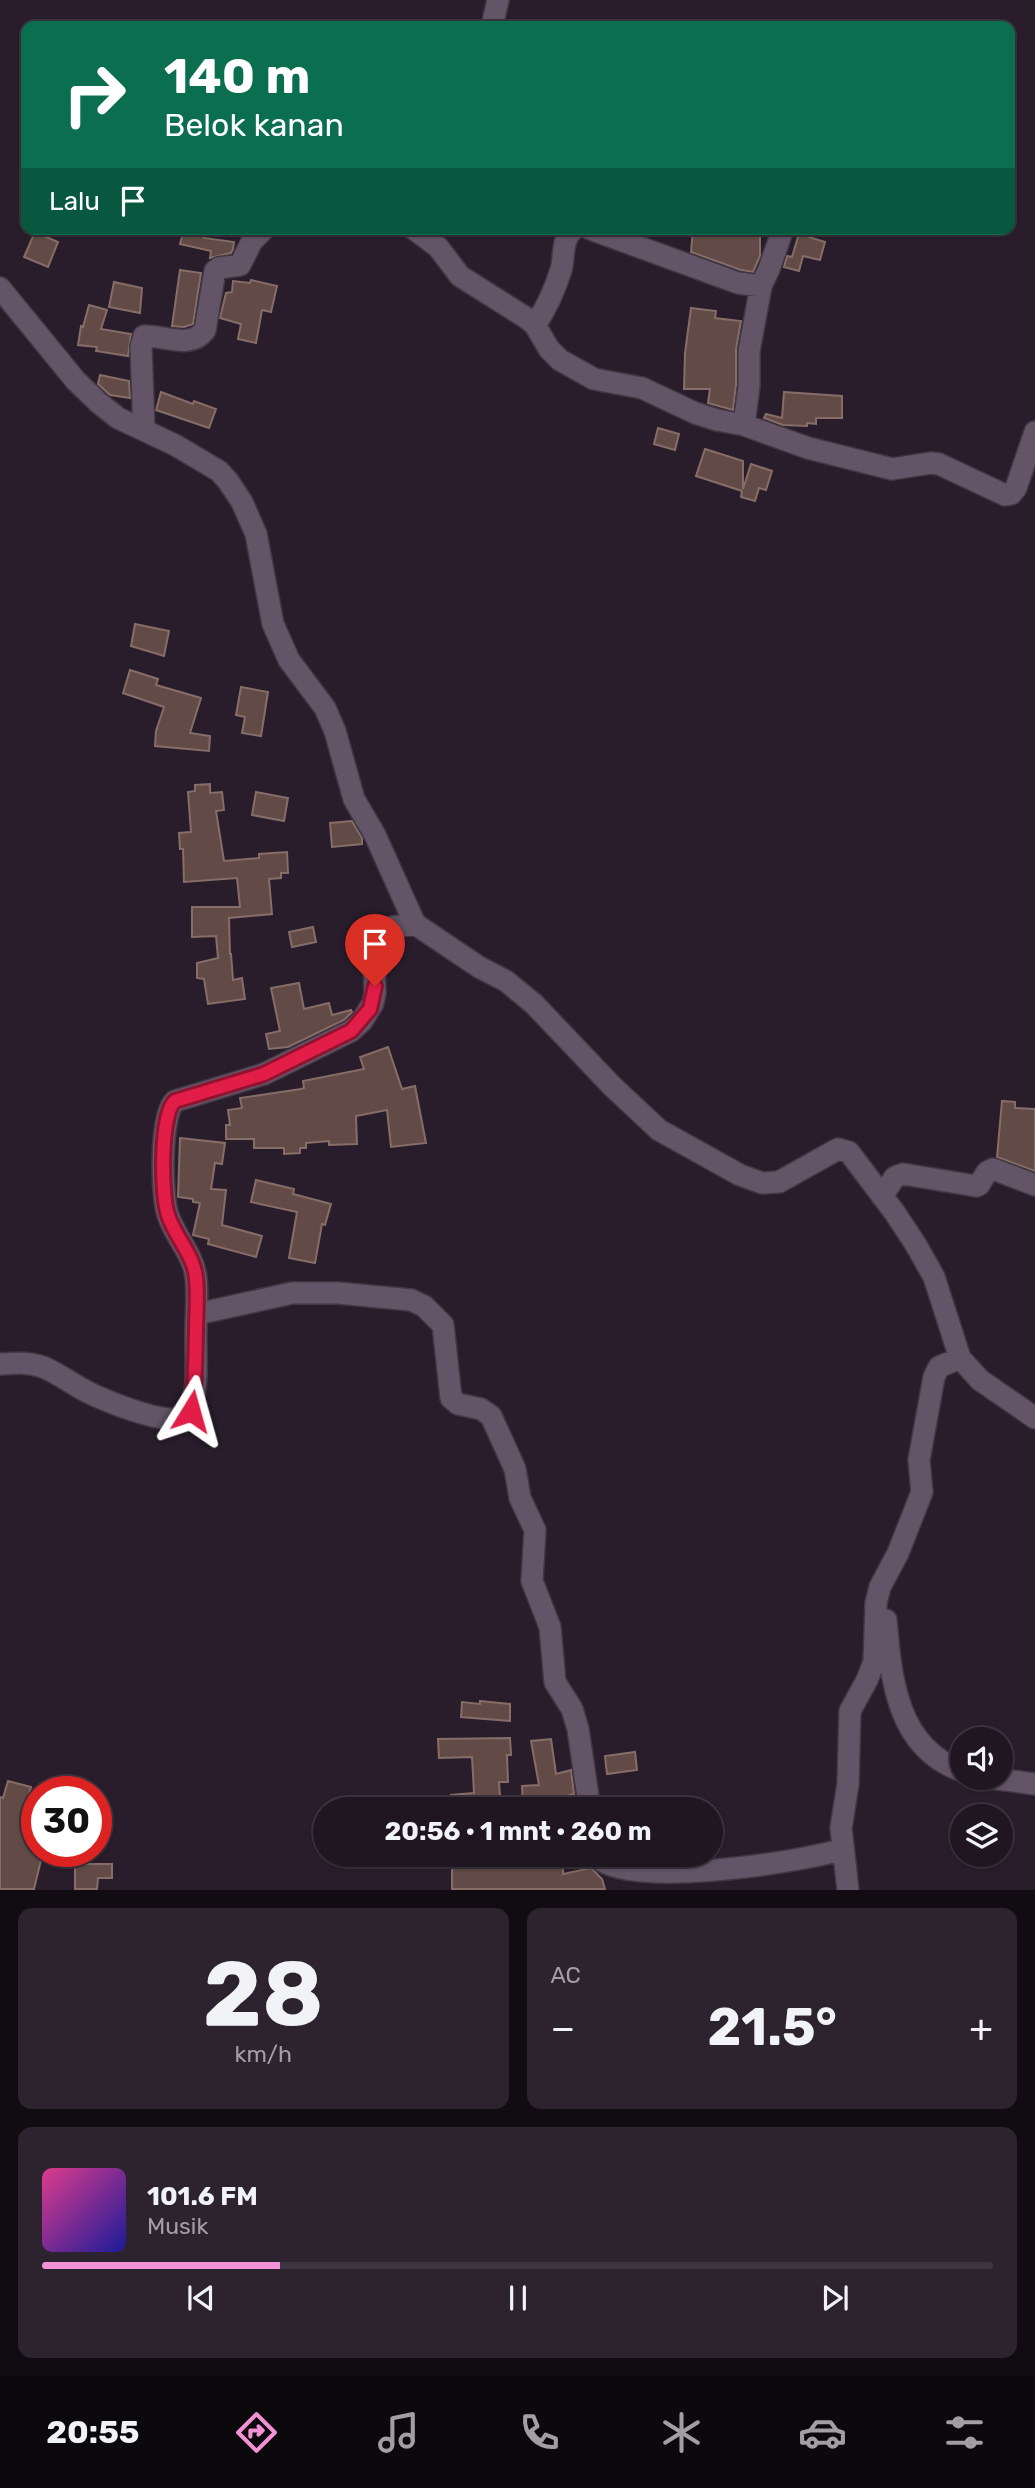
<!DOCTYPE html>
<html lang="id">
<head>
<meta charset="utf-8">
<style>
	:root { --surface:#1f1621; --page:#2c232e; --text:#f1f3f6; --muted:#a19fa5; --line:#3c353f; --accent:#f391d6 }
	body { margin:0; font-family:Rubik,sans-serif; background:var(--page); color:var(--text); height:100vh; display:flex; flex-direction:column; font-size:26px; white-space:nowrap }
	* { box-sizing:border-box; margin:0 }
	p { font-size:23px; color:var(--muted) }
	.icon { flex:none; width:38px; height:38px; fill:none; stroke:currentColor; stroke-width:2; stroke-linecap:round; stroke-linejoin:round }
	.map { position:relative; height:1890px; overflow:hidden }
	.panel { display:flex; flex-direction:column; gap:18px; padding:18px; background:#110c12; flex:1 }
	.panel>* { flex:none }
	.hud { position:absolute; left:21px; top:21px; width:994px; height:214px; border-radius:14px; box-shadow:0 2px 5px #0004,0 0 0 2px var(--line); background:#0b6e4f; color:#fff; overflow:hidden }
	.controls { position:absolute; left:950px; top:1727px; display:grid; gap:14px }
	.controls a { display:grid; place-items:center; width:63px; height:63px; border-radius:50%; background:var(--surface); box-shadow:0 2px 5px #0004,0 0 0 2px var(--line); font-size:35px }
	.speed { position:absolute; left:21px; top:1776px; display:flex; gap:14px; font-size:35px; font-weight:700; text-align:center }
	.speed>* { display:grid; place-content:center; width:91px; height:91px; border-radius:50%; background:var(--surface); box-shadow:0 2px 5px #0004,0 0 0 2px var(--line); line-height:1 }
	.speed .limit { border:10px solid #d22; background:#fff; color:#111 }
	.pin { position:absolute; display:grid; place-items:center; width:60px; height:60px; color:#fff; margin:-72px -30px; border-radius:50% 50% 50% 0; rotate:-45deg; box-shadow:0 0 7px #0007 }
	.pin .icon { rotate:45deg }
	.me { position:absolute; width:77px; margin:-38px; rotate:8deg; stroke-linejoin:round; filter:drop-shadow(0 0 5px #0008) }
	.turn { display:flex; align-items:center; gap:24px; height:147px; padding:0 28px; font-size:32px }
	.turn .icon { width:91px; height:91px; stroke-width:2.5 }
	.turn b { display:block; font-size:49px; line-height:60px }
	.then { display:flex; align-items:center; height:66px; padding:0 28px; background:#0003; gap:14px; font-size:26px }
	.big { font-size:52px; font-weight:700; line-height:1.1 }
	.panel .tile { flex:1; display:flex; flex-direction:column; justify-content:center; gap:10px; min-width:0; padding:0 24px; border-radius:14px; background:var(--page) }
	.panel .dial { align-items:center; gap:0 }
	.dial b { font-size:91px; line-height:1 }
	.song { display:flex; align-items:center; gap:21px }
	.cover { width:84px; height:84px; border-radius:10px; background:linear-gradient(135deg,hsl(330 70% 55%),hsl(240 70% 35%)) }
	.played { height:7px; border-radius:4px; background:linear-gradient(90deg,var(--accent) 25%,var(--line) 25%) }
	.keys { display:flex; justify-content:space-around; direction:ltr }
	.heat { display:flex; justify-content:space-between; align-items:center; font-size:38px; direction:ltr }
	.panel .tiles { flex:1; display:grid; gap:18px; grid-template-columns:1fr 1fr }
	.tile:last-child { grid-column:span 2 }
	.trip { position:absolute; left:313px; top:1797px; width:410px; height:70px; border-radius:35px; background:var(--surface); box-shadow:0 2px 5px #0004,0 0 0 2px var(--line); font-weight:700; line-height:70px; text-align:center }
	.menu { display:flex; height:112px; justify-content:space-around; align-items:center; background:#0c090d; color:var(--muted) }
	.menu .icon { width:49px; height:49px }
	.menu .selected { color:var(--accent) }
	.menu b { font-size:32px; color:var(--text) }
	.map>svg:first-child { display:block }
</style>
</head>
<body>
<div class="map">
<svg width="1035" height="1890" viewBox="0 0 1035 1890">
	<rect width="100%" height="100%" fill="#291d2c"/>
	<path fill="#624b46" stroke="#866d68" stroke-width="2" d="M184,229L205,234L204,238L234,242L233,249L231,253L210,258L211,251L180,244Z
		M693,229L719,232V229H760V256L753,272L741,270L691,252Z
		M800,230L810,232L809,237L825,242L820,260L803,256L799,271L784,267L787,256L792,257Z
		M35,232L58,242L48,267L24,257Z
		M180,270L201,273L193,324L184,327L172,326Z
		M251,280L277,286L271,312L262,310L256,343L238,339L241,324L220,318L226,293L232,292L233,281L250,283Z
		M114,282L142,288L140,313L109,307Z
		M89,305L107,310L101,329L131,334L128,356L96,351L97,347L78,345L81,326L83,327Z
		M691,308L716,311L715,318L741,321L736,349V385L733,410L708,403L710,389H684L685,353Z
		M100,375L129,381L130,398L110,395L98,384Z
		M161,392L193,404L194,401L216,409L209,428L156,410Z
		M784,392L842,396V418H816V424L807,423V426L783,425L764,418L766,414L782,418Z
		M658,428L679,434L675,450L654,444Z
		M705,449L743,461V489L751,464L772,471L766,490L759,488L755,501L741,497L742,491L696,476Z
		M135,624L169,631L164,656L131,646Z
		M130,670L158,679L156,685L201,698L190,733L210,736L209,751L155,746L156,731L164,707L123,693Z
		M241,687L268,692L261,736L242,733L245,717L236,715Z
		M210,784V793L222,792L224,810L216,811L224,861L259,858V854L287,852L288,873H281V878L269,879L272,914L229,918L230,954H231L233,980L242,978L245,999L208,1004L204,979L197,978V963L218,958L216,936L192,937V907H240L237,878L184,882L183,849H180L179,833L191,832L188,792L195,791V785Z
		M256,792L288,798L284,821L252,815Z
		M352,821L362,838V844L332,847L330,823Z
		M313,927L316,942L292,947L289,932Z
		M299,983L304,1009L329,1003L332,1015L351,1010L352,1012L344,1020L288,1047L269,1049L266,1034L280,1031L271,988Z
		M388,1047L402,1089L415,1086L426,1143L391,1147L387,1110L356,1116L357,1144L329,1145V1141L306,1143V1148H300V1153L284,1154V1148H254V1139H226V1125H230L228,1110L242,1108L240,1098L301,1089L304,1088L303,1081L364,1069L360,1057Z
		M1002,1101L1015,1102V1108L1035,1109V1171L997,1157Z
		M180,1138L225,1143L222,1164L215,1163L211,1189L226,1190L222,1225L262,1236L256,1257L208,1244L209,1239L193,1235L200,1203L193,1202V1199L178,1197Z
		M256,1180L294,1189L293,1194L331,1204L325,1225L322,1224L315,1263L289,1258L297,1212L251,1202Z
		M480,1701L510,1704V1721L461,1717L462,1702L480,1704Z
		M510,1738L511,1755H507L508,1782H499L501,1810L452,1809L451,1795L474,1793L472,1757L439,1758L438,1739Z
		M551,1739L556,1774L571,1770L574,1794L539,1804V1810H523L522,1786L539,1785L531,1741Z
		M635,1752L637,1770L607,1774L605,1756Z
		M8,1781L31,1787L26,1805L37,1807V1852H43L34,1889H0V1797L3,1798Z
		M457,1855H563V1874L591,1868L602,1879L605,1889H452V1868H457Z
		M75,1864H112V1878H98L97,1889H75Z"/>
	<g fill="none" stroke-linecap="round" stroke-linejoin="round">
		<g stroke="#413844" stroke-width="24">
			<path id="minor" d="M492,26L498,0
				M414,229L438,247L460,276L528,319L535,325L549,349L560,360L594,379L642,388L695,413L717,420L744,425L808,448L892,469L931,463L939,464L1005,495L1011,494L1016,488L1035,432
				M590,229L738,283L761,286L769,269L783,229
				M0,288L76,381L99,403L118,418L175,445L219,471L228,481L242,502L256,534L273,624L289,660L325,708L335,731L354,799L375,835L415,924L479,967L506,981L534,1004L612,1086L659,1130L740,1175L762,1183L779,1182L838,1149L849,1152L895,1213L916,1245L934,1277L960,1358L980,1380L1035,1418
				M535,325C546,309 555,289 561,270C565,256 561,238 574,229
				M744,425L749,386V351L761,286
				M144,430L141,347L144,336C163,335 191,350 205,330L215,271L219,268L240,265L252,241L264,229
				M882,1196L895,1177L903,1174L976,1186L979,1185L987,1172L993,1169L1035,1185
				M197,1314L292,1293H338L411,1300L424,1306L443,1325L451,1398L458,1404L481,1409L491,1416L515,1469L520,1498L535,1530L532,1581L550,1627L555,1682L572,1709L578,1729L590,1810
				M0,1364C15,1363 28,1362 43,1367C62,1375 77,1388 96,1396C114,1404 173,1428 188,1416C200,1390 195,1358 196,1331C196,1314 198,1296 196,1278C194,1255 175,1237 168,1215C161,1196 160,1113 175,1101L264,1074L351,1031L362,1021L373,1003L375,993L374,958L383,936L392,927L415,924
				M886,1620C891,1679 897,1748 962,1771
				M990,1778L1035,1784
				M595,1855C620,1890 798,1863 843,1849
				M848,1890L841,1828L848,1784L850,1711L867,1680L874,1662L876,1603L880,1587L898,1553L922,1492L919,1460L934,1377L939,1367L960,1358"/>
		</g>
		<use href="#minor" stroke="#635567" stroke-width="21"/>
	</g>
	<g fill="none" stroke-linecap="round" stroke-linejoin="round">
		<g stroke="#92132f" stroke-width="18">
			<path id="route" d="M191,1411C196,1384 195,1358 196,1331C196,1314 198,1296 196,1278C194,1255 175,1237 168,1215C161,1196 160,1113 175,1101L264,1074L351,1031L370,1009L375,986"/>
		</g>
		<use href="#route" stroke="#e11d48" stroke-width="12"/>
	</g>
</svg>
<div class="controls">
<a><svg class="icon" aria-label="sound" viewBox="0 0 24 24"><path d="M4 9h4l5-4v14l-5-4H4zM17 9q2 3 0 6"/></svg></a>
<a><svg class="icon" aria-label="layers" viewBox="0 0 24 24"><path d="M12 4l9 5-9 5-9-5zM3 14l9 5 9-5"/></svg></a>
</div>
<div class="speed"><div class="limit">30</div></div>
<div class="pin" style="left:375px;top:986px;background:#d93025"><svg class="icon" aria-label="arrive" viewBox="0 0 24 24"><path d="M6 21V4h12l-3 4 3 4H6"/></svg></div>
<svg class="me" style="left:191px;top:1411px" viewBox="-20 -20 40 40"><path d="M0-17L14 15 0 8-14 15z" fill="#e11d48" stroke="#fff" stroke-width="4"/></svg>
<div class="trip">20:56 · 1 mnt · 260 m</div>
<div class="hud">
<div class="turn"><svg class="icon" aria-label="right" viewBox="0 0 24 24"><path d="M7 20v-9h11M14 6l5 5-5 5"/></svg><div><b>140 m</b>Belok kanan</div></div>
<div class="then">Lalu<svg class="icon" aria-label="arrive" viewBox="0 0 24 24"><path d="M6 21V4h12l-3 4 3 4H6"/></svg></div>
</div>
</div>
<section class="panel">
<div class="tiles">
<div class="tile dial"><b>28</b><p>km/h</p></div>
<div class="tile"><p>AC</p>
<div class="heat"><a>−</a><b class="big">21.5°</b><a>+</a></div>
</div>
<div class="tile">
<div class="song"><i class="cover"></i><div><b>101.6 FM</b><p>Musik</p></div></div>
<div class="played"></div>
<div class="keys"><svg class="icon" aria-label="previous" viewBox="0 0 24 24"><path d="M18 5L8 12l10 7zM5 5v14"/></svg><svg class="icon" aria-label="pause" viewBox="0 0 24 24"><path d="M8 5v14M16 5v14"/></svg><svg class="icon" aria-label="next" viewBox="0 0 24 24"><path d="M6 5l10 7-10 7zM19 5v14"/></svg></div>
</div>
</div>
</section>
<nav class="menu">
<b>20:55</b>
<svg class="icon selected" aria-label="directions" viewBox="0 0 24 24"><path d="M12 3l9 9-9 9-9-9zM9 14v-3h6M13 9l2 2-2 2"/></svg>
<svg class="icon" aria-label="music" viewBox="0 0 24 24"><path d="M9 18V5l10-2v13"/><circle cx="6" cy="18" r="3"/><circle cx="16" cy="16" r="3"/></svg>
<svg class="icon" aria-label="phone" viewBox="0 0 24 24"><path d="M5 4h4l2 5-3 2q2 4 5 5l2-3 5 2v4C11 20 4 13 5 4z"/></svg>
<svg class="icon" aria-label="climate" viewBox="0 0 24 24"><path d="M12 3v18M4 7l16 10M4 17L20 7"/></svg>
<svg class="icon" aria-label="car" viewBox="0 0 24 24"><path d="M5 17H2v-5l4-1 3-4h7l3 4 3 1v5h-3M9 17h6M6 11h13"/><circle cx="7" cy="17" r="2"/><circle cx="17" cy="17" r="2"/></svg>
<svg class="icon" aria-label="filters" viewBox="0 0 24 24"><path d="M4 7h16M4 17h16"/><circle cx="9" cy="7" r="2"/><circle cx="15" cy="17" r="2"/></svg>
</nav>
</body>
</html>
